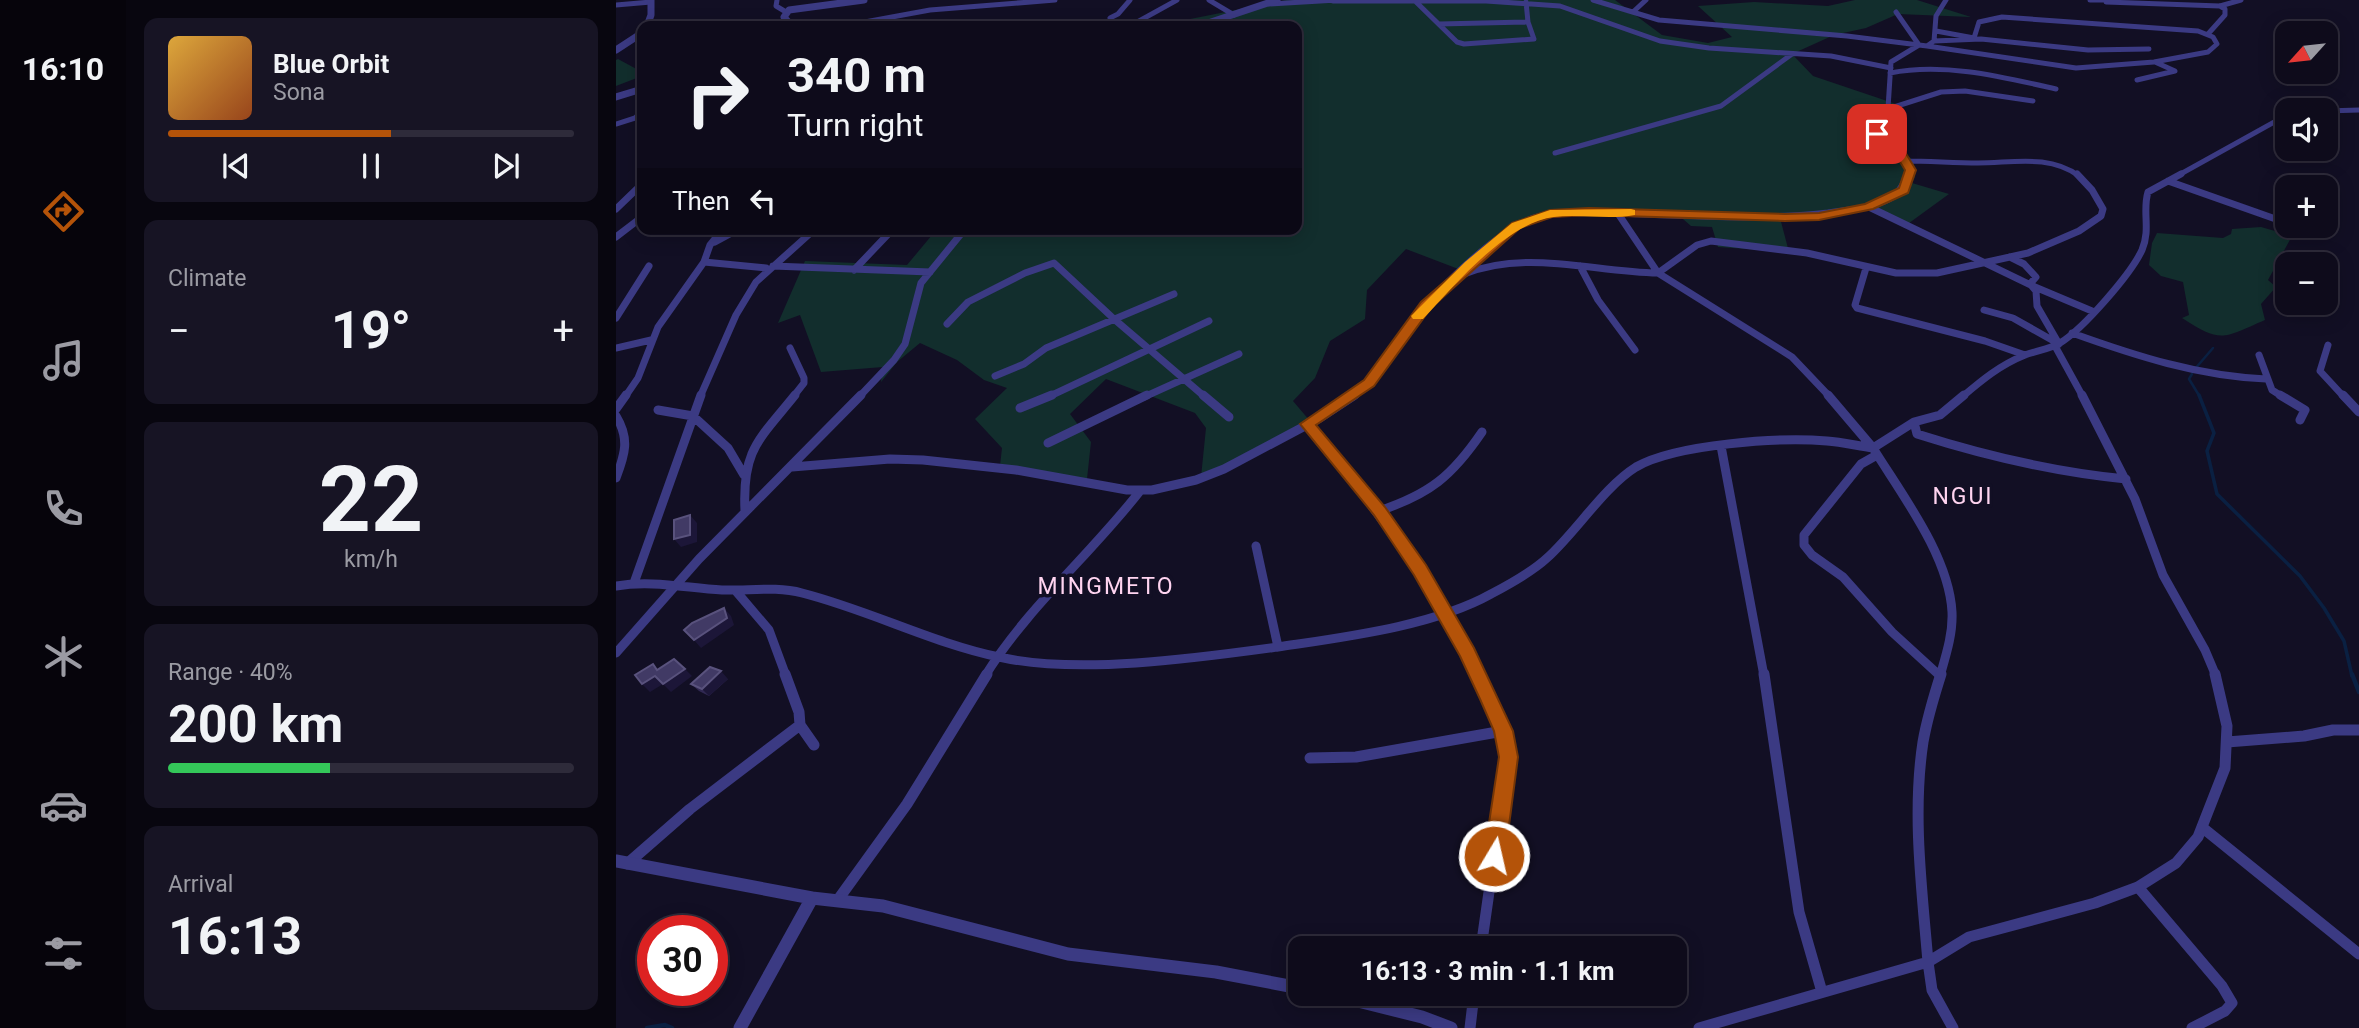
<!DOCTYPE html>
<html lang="en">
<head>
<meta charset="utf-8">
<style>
	:root { --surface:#0e0b1b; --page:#171424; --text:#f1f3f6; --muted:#9b9ba3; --line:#2e2b3a; --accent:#b45309 }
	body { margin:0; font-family:Roboto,sans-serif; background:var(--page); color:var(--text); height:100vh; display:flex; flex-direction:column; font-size:26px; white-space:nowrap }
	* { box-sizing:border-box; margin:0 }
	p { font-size:23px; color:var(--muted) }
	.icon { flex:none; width:38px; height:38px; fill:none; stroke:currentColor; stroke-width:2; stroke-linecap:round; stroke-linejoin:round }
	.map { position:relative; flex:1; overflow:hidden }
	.details { display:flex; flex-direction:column; gap:18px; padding:18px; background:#08060f; width:490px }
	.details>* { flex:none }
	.top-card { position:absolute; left:21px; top:21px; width:665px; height:214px; border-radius:14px; box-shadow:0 4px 18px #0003,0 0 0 2px var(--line); background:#0e0b1b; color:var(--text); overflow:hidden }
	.needle { width:46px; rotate:243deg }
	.controls { position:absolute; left:1659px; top:21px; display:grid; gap:14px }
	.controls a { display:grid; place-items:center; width:63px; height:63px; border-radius:14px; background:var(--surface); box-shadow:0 4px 18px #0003,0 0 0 2px var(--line); font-size:35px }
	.speed { position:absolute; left:21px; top:915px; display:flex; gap:14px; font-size:35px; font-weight:700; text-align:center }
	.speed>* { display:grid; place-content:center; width:91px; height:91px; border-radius:50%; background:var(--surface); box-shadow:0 4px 18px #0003,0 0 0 2px var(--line); line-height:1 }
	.speed .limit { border:10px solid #d22; background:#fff; color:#111 }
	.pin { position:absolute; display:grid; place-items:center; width:60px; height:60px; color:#fff; margin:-30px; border-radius:14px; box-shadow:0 4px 10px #0006 }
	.me { position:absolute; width:77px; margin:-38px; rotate:9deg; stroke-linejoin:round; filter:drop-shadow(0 0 5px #0008) }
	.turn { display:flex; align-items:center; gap:24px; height:147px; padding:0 35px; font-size:32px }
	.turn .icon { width:91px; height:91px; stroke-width:2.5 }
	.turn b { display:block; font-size:49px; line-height:60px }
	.then { display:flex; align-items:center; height:66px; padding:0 35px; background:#0003; gap:14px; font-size:26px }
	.big { font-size:52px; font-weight:700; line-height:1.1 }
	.details .tile { flex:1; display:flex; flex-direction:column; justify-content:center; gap:10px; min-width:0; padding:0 24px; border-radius:14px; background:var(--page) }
	.details .dial { align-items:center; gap:0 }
	.dial b { font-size:91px; line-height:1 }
	.song { display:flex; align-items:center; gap:21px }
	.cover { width:84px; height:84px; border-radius:10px; background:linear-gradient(135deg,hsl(40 70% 55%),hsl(20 70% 35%)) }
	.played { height:7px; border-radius:4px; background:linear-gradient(90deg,var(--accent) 55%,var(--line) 55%) }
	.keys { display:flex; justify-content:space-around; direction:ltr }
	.heat { display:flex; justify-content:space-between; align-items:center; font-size:38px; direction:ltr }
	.charge { height:10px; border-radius:5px; background:linear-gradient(90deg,#34c759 40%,var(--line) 0) }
	.trip { position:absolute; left:672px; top:936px; width:399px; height:70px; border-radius:14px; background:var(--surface); box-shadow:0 4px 18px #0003,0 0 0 2px var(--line); font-weight:700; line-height:70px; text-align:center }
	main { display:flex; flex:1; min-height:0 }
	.tabs { display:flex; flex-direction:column; width:126px; justify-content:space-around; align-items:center; background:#06040b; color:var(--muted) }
	.tabs .icon { width:49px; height:49px }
	.tabs .active { color:var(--accent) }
	.tabs b { font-size:32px; color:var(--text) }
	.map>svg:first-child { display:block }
</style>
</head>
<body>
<main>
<nav class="tabs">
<b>16:10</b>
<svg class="icon active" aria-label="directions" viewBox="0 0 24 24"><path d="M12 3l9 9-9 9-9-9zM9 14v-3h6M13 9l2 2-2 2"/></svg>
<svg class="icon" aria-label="music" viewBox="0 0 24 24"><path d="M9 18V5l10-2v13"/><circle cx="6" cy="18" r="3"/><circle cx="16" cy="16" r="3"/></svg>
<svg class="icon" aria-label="phone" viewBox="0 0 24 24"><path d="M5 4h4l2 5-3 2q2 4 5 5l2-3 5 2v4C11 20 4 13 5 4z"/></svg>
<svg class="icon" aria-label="climate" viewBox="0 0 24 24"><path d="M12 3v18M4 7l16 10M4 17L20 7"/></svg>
<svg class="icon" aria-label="car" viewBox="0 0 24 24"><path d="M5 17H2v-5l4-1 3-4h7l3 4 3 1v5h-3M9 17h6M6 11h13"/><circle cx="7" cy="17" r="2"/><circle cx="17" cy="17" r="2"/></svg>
<svg class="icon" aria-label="filters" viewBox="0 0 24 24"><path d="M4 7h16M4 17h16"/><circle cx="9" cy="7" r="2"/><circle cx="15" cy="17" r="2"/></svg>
</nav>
<section class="details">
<div class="tile">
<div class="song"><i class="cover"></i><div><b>Blue Orbit</b><p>Sona</p></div></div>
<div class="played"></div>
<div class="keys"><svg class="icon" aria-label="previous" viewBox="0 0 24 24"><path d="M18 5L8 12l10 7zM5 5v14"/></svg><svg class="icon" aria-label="pause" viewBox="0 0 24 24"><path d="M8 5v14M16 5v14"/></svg><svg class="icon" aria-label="next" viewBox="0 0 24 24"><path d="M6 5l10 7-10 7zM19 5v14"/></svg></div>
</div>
<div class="tile"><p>Climate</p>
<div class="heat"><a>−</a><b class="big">19°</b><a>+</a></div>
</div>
<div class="tile dial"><b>22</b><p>km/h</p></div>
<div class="tile"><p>Range · 40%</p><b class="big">200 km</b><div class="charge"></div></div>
<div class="tile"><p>Arrival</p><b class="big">16:13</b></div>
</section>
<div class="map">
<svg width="1743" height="1028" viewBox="0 0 1743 1028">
	<rect width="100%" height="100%" fill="#120f24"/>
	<path fill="#122e2d" d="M670,0H999L1046,35L1092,43L1116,37L1082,6L1138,2L1212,6L1239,0H1301L1355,17L1282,14L1250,28L1218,35L1176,54L1197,76L1283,105L1252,118L1269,136L1297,160L1299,177L1296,183L1333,194L1289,226L1255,207L1164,218L1173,252L1102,247L1096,227L1075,226L1060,213H961L902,224L845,270L790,249L751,290L749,319L714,341L699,378L677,401L694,421L585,477L590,428L579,413L490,379L454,414L475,442L471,479L384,466L386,448L359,419L391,388L368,380L341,360L304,343L281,362L265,382L267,367L205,372L184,315L162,323L189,261L291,265L321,229H681V26H539Z
		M2,59L26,72V76L0,86V60Z
		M1645,227L1676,236L1652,280L1660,287L1645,304L1649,320C1607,338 1606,344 1566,318L1573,315L1567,282L1545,276L1533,265L1536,243L1541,233L1607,238L1615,234L1616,229Z"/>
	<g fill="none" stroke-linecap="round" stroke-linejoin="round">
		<path stroke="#0a2042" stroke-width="2.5" d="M1578,370L1597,348
			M1576,374L1573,379L1584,397"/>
		<path stroke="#0a2042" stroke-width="3.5" d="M1583,395L1598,433L1591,451L1601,494L1684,576L1708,608L1728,641L1736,676"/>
		<path stroke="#0a2042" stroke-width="4.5" d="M1736,674L1743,692
			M31,1028L49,1025L56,1028"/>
		<path stroke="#3b3a83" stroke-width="5" d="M161,0L160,6L170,12
			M593,0L618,15
			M798,0L841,42L848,44L918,39L912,22L910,2
			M977,0L1043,20L1231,36L1311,46L1318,41L1320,16L1330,0
			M1474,0H1490
			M717,1H870L944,6L1044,41L1093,48L1215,56L1275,68
			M1490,2L1604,6L1625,0
			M653,4L721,0
			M0,5L35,2
			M1017,12L1030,0
			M823,24L912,22
			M227,26L314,10L439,0
			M499,26L494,18L502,14L514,0
			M514,26L561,0
			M1592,34L1609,15V9L1604,6
			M1318,41L1365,39L1472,50L1533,49
			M1311,46L1460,68L1538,62L1592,52L1601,44L1597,37L1582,31L1386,17L1363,22L1358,38L1320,31
			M1274,73C1328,62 1387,77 1440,89
			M1521,80L1559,71L1539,62
			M1272,108L1275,62L1303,45L1280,12
			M1710,111L1743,110
			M0,124L19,118L26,111
			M939,153L1105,106L1176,54
			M1290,161C1314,161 1338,163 1362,163C1397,163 1433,154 1463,176
			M1292,176C1301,152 1260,135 1247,120L1253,115L1325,92L1349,91L1417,101
			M1561,176L1671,115"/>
		<path stroke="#3b3a83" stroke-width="7" d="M1552,181L1671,223
			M1253,207L1419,287L1476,311
			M0,209L26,184
			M1001,212L1042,273L1176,357L1214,397
			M1677,226L1689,230
			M0,237L26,217
			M99,242L123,229
			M88,262L150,268
			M157,266L314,272
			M964,266L982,300L1019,350
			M1250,268L1239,305L1241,308L1369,341L1409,355
			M238,270L277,229
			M848,274C911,249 977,272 1042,273L1081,245L1095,241L1191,253L1280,273H1321L1412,253L1463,231L1485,216L1487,209L1476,190L1461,174
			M1368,310L1397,318L1443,344L1421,306L1420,291L1414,284L1420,277L1408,264L1394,257
			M0,318L33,266
			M331,324L352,302L409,273L438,263L498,319L589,397
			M1456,333C1520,356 1582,376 1650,379
			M1443,344L1439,346L1467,397
			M1712,345L1704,371L1728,397
			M0,348L35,340
			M174,348L188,378V383L177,397
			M1643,355L1656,390L1667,397
			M379,376L408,364L430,348L558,294
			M9,397L22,378L42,327L88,262L94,245L107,229
			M84,397L120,315L140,282L199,229
			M243,397L278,360L289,344L305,283L349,229
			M432,397L593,321
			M528,397L623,354
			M737,397C765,376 779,346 800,319C823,288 888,223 926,216C958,210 994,213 1026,214C1088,216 1151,220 1212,213C1233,210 1259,208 1278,196C1284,192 1289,180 1293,174
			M1346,397C1366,380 1384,365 1409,355C1420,351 1434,349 1444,343C1467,329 1515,274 1526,250C1535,229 1526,211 1532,192L1565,174"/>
		<path stroke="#3b3a83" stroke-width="9" d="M587,395L613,417
			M1212,395L1257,448
			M1466,395L1519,499L1547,575L1589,650L1600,676
			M1664,395L1689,410L1684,420
			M1727,395L1743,412
			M404,408L436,395
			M0,409L10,395
			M42,410L77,416L112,448L128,475
			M0,416C14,439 9,454 0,478
			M1298,422L1301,434C1370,456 1438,472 1510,479
			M691,424C756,503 817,584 862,676
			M432,443L531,395
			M1105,446L1148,676
			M1261,455L1245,464L1188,535V545L1196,555L1227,577L1276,632L1323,675
			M176,467L274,459L307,460L400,470L511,490H536L580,480L608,469L704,418L739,395
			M129,511C126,449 143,440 179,395
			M763,511C814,494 836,476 866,432
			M640,546L662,647
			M18,583L85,395
			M0,586C36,580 70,588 106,590C132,591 160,586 186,593C253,610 316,643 383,657C461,675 582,658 662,647C728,637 818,626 875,594C894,584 916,572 931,558C960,532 988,487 1020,467C1060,444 1164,437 1211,441C1226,442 1242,446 1257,448
			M119,590L153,630L170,676
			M0,653L83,559L245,395
			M369,676C411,608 475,554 524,491
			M1324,676C1330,655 1337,634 1336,612C1333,556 1286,495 1257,448L1298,422L1324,415L1348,395"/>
		<path stroke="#3b3a83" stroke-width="11" d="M169,674L183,712L184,725L198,745
			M862,674L884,726L891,766L865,948
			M1148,674L1183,912L1206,992
			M1611,742L1688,736L1717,730H1743
			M694,758L740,757L887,731
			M1587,828L1743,954
			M11,864L74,809L184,725
			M1522,887L1606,986L1616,1003L1609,1011L1576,1028
			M221,901L291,804L371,674
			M854,1028L858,994
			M1083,1028L1312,962C1306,890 1296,814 1307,742C1311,719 1318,696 1325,674
			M1337,1028L1316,990L1312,962L1353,937L1479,903L1522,887L1560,863L1582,837L1609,768L1611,726L1599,674"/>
		<path stroke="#3b3a83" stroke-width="7" d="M31,26L35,15V0
			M176,26L168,17L173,10L248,0
			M424,26L465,23L492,26
			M583,26L661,0
			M0,50L26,33
			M0,97L26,89"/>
		<path stroke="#3b3a83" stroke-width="13" d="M0,861L196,898L124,1028
			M196,898L267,906L452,954L600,972L684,988
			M714,994L806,1017L835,1028"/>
	</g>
	<path fill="#302852" d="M112,679L93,696L83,691L75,684Z"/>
	<path fill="#1c1638" d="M74,515L81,523V542L65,547L58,539Z
		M108,608L115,616L118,625L85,648L78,640Z
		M69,669L76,676L55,692L47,684Z
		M105,671L112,679L93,696L86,689Z
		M39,676L47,684L34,692L26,684Z"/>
	<path fill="#413a65" stroke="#59527d" stroke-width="2" d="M74,515V535L58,539V520Z
		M108,608L111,618L78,640L68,630L76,623Z
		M58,659L69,669L47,684L39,676L26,684L19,675L37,664L41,670Z
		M94,667L105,671L86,689L75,684Z"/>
	<path fill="#b45309" stroke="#753606" stroke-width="2" d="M1261,130L1286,147L1300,170L1292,193L1257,209L1203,220L1169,221L973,215L936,217L904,228L815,308L758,386L700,425L769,507L810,565L858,648L897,731L902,757L889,856L886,863L878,866L871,863L868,856L883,757L878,731L864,699L844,656L798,575L758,515L684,424L748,380L805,302L896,223L934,210L973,208L1169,214L1203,213L1249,204L1283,188L1289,170L1278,152L1257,136L1255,134Z"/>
	<path fill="#f59e0b" d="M1015,209L1019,210V215C993,220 964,214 938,217C890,223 839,285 807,319H797L795,316L849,262L896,223L934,210Z"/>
	<g text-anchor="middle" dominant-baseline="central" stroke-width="7" stroke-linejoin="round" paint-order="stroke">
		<g font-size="23" letter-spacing="2" fill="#ffd4f0" stroke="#120f24">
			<text x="1347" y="496">NGUI</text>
			<text x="490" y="586">MINGMETO</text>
		</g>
	</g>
</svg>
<div class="controls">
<a><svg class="needle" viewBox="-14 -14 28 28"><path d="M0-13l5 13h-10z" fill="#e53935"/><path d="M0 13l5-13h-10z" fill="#9b9ba3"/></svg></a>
<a><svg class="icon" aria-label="sound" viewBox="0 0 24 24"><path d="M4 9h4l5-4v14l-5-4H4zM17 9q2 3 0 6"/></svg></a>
<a>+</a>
<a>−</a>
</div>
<div class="speed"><div class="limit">30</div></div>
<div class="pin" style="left:1261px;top:134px;background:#d93025"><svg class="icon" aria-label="arrive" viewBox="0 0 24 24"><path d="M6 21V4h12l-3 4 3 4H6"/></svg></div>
<svg class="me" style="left:878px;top:856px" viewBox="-20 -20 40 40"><circle r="17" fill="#b45309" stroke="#fff" stroke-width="3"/><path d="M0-11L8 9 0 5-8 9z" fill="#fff"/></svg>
<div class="trip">16:13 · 3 min · 1.1 km</div>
<div class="top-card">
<div class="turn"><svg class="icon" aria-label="right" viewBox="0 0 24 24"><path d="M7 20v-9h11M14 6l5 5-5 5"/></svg><div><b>340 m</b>Turn right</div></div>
<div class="then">Then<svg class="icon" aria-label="left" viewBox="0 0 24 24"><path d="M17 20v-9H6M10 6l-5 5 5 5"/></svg></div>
</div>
</div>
</main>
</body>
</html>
